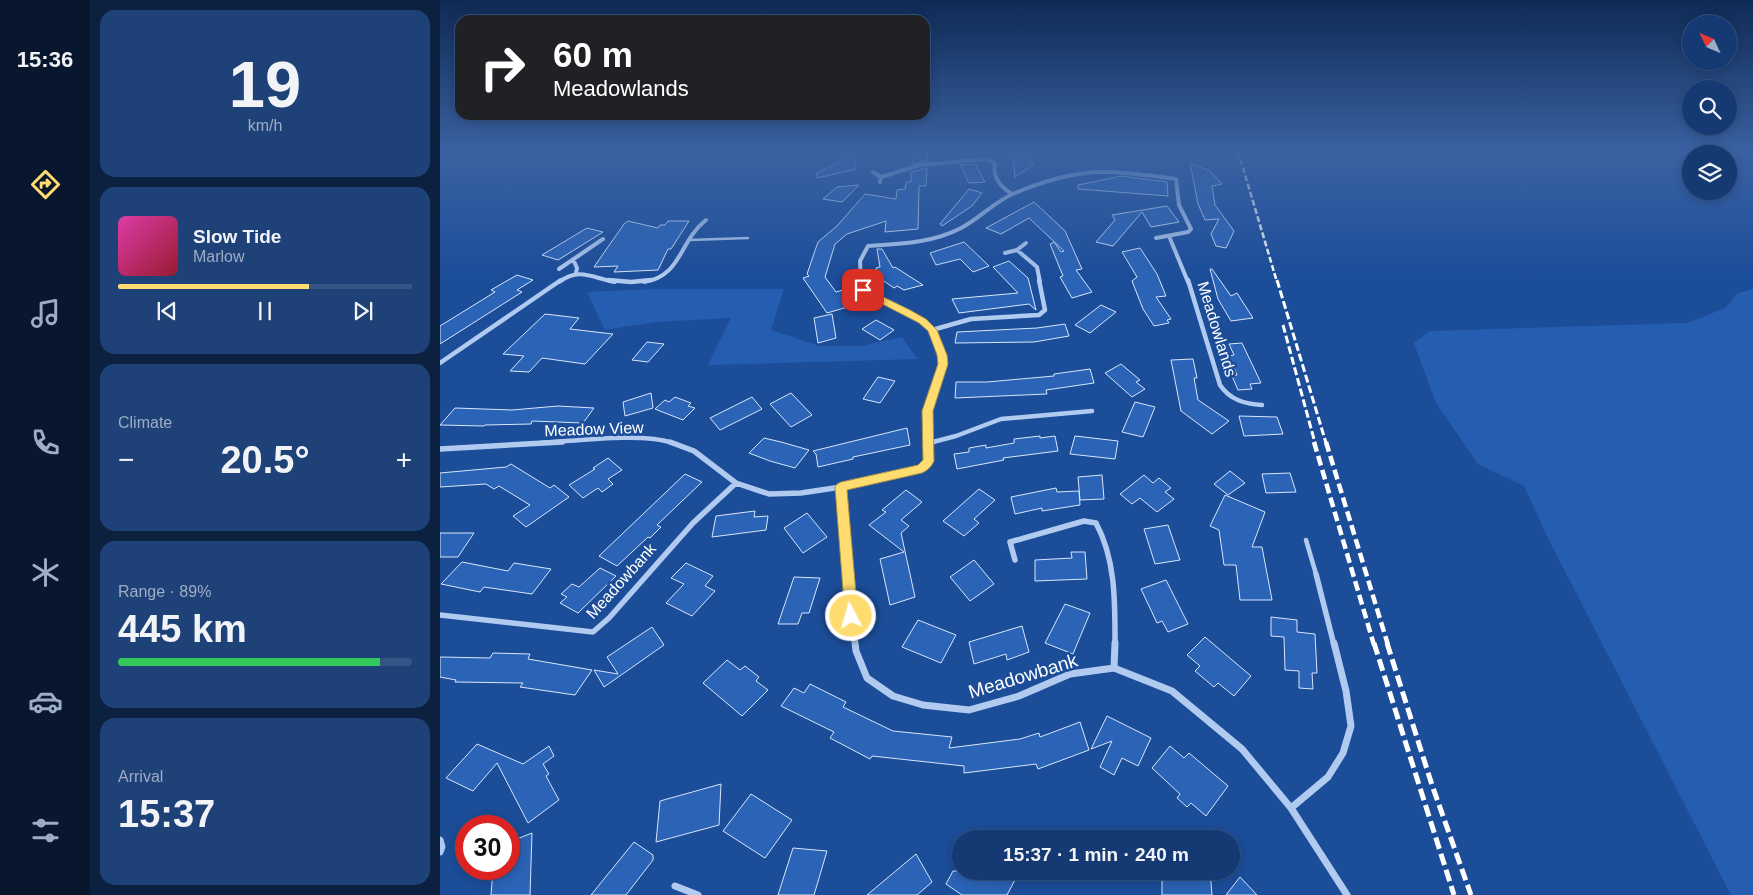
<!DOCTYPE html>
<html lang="en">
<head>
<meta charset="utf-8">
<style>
	:root { --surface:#153a73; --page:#1e4178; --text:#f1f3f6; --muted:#9dadc4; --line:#345485; --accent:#ffdc70 }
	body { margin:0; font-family:Helvetica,sans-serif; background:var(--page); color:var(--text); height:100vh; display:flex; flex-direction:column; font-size:19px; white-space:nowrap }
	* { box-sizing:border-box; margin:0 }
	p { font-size:16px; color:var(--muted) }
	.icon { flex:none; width:28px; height:28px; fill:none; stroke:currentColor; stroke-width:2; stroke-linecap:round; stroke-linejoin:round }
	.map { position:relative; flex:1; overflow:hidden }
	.details { display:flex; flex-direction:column; gap:10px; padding:10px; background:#0c203f; width:350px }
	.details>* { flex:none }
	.guide { position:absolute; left:15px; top:15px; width:475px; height:105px; border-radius:15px; box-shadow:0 2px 12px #0003,0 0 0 1px var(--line); background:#202124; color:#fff; overflow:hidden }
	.needle { width:32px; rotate:314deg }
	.fabs { position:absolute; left:1242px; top:15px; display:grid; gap:10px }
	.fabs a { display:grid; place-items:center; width:55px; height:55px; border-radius:50%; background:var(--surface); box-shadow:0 2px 12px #0003,0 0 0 1px var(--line); font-size:25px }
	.speed { position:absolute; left:15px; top:815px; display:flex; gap:10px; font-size:25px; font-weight:700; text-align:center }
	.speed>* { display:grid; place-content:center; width:65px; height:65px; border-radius:50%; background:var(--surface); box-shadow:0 2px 12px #0003,0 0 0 1px var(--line); line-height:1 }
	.speed .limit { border:8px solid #d22; background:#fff; color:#111 }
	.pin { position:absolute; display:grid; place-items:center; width:42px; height:42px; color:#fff; margin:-21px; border-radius:10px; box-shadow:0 2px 8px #0006 }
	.me { position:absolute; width:55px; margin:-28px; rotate:354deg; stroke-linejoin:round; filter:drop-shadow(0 0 4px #0008) }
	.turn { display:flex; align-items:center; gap:18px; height:105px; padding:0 15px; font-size:22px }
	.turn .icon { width:65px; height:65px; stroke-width:2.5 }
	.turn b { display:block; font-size:35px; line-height:42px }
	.big { font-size:38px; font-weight:700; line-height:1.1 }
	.details .card { flex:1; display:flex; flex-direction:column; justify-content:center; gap:8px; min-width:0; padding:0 18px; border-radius:15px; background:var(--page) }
	.details .dial { align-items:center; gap:0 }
	.dial b { font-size:65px; line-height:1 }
	.song { display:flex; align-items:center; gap:15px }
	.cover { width:60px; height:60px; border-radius:8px; background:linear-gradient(135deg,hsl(320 70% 55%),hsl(350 70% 35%)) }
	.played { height:5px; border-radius:2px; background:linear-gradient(90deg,var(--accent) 65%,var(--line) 65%) }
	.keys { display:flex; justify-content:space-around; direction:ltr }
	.heat { display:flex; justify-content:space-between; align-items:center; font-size:28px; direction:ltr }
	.charge { height:8px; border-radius:4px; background:linear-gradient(90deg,#34c759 89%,var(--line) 0) }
	.trip { position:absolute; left:512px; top:830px; width:288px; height:50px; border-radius:25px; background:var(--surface); box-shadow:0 2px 12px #0003,0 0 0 1px var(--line); font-weight:700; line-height:50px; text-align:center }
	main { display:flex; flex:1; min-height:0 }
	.dock { display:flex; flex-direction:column; width:90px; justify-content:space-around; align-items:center; background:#08172e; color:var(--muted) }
	.dock .icon { width:35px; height:35px }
	.dock .current { color:var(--accent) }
	.dock b { font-size:22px; color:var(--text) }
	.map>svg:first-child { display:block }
</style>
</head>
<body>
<main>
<nav class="dock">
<b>15:36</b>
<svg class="icon current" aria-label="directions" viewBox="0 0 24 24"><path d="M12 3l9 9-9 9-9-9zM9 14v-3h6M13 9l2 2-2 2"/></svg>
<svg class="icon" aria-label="music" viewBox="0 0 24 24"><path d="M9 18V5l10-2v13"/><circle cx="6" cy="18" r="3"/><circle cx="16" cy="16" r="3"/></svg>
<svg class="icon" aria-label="phone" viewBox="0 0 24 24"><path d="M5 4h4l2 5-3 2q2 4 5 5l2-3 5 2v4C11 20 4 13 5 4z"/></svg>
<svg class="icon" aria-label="climate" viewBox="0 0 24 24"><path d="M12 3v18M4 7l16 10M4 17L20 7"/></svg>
<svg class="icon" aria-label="car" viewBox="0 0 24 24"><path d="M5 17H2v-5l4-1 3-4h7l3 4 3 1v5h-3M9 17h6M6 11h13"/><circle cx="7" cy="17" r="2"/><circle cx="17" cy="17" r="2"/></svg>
<svg class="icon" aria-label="filters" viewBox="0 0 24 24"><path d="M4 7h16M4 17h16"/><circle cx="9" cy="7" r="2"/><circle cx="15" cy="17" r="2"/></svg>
</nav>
<section class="details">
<div class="card dial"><b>19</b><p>km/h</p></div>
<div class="card">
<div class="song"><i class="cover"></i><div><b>Slow Tide</b><p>Marlow</p></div></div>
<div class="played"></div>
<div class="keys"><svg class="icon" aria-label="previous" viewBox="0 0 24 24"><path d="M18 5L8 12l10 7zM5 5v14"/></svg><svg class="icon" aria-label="pause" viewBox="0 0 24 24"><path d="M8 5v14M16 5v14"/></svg><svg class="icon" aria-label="next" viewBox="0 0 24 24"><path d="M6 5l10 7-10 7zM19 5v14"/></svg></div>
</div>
<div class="card"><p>Climate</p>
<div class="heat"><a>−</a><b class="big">20.5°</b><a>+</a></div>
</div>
<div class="card"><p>Range · 89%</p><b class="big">445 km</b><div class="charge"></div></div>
<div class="card"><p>Arrival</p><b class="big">15:37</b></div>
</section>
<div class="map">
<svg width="1313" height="895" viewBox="0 0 1313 895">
	<rect width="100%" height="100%" fill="#1c4d99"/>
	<path fill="#255eb1" d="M213,289H344L331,330L379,346H421L462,337L477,359L268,365L291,318L215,322L165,330L147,292Z
		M1313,289V895H1291L1109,540L1084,486L1038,464L996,403L974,343L990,331L1248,323L1285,308L1298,293Z"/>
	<path fill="#2b63b6" stroke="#d8e6fb" d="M473,151H488L487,161L472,164Z
		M572,151H584L593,165L575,177Z
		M413,154L416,169L377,178L376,174Z
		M750,163L770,171L782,184L772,186L775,205L794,231L786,248L776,246L771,234L779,219L765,220L758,204Z
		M535,164L545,182L529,183L520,165Z
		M487,168L486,186H479L478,229L445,232L446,221L407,234L395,244L385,277L396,292L403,290L411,306L387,313L363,278L369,276L367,274L378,242L397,226L425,194L456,199L457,190L465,189L466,182H471V172Z
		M681,176L727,182L728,196L638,189V185Z
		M419,185L402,202L383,199L397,187Z
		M529,189L542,193L532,206L502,226L500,224Z
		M594,202L625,231L642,269L636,270L652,292L632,298L620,277L623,276L610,244L614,242L621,252L624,251L589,218L561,234L546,228Z
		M727,206L739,222L711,227L702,212L673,246L656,242L675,220L672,215Z
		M188,221L218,228L220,225H225L228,221H249L231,249H228L218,270L174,272L178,266L154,267L184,224Z
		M147,228L163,232L118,260L102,255Z
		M524,242L549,266L533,272L520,259L496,265L490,253Z
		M700,248L717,274L726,296L716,297L731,319L727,320L729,323L714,326L703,309L692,281L697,277L682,252Z
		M437,249H442L453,268L455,267L483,285L464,290L457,286L454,288L438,277L436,268L440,267Z
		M569,261L588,278L596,310L589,304L519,313L512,299L578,293L553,267Z
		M770,269H772L791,296L797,293L813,318L791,321L778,299Z
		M77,275L93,280L77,290L82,292L0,344V326L55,292L51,290Z
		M661,305L676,312L650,333L635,325Z
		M105,314L139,318L130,329L173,334L145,364L102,358L89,372L70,371L84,356L63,354Z
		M392,314L396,338L378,343L374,318Z
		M436,320L454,330L440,340L422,329Z
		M625,324L629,336L594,342L515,343L517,332L597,328Z
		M207,342L224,344L208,362L192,360Z
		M802,343L821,383L810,384L812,389L798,390L792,376L797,375L789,356L794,355L789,344Z
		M753,359L757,378H754L758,400L789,421L772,434L741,411L731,360Z
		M681,364L700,380L696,382L705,389L692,397L665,373Z
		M650,369L654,383L606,390L607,394L515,398L516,382H547L614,376V374Z
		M438,377L455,381L440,403L423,399Z
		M211,393L213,408L185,416L183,402Z
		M351,393L372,415L351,427L330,404Z
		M235,397L251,403L248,406L255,408L243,420L215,409L225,400L229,402Z
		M312,397L322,409L280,430L270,418Z
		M695,402L715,407L703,437L682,432Z
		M118,406L154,408L143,423L92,421L91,424L45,425L44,426L0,425L15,408L72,410Z
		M799,416L837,417L843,434L804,436Z
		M467,428L470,445L413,457V459L378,467L376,454L373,451Z
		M600,436V438L615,436L618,451L563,458L564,460L517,469L514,454L529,452V448L546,445V448L574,443V439Z
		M635,436L678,441L675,459L630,454Z
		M324,438L341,442L369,450L355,468L330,461L309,453Z
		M168,458L182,470L168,479L173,484L162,492L158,488L143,498L129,485L155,469L153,468Z
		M71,464L110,488L114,485L129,497L86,527L73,516L90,505L59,486L54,489L46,484L0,487V473L66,467Z
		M790,471L805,483L788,495L774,484Z
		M850,473L856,492L826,493L822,474Z
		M245,474L262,482L217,525L221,527L210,538L208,537L177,566L159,556Z
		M662,475L664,499L640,500L638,477Z
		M704,475L713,483L719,478L731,488L725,492L734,499L717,512L700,498L692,504L680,494Z
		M616,488L617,492L639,491L640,505L602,511V508L575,514L571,497Z
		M539,489L555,500L534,519L539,523L524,536L503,521Z
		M466,490L482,502L461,520L469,526L461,533L475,597L450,605L440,559L464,552L429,525L446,512L442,510Z
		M785,495L825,512L812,547H822L832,600H800L796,565H784L779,530L770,526Z
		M315,511L314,517L328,516L326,530L272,537L276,516Z
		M367,513L387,537L363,553L344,528Z
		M728,525L740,560L715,564L704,529Z
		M0,533H34L18,557H0Z
		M631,552H645L647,579L595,581V560L632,558Z
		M534,560L554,584L530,601L510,577Z
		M22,562L68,571L74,563L111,569L92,594L44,587L40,592L1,584Z
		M246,563L273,576L265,586L275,591L252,616L226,603L244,584L231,578Z
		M160,568L176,576L138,613L120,603L127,597L121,594L132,584L139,587Z
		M354,577L380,578L369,613H362L358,624H338Z
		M726,580L748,624L728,632L722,621L717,623L701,589Z
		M625,604L650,613L633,654L605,643Z
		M831,617L857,620V632L875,634L877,673H872L873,689L859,688V671L845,670L844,637L831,636Z
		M478,620L516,635L501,663L462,647Z
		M582,626L589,652L567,660L566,654L534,664L529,642Z
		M212,627L224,645L164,687L154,670L178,674L167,657Z
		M765,637L811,676L794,696L778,683L774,687L755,671L760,666L747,655Z
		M53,653L90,654L88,659L152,670L135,695L80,687L83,683L15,682L16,680L0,677V657L50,658Z
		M287,660L300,670L305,666L319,677L316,681L328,690L302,716L263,683Z
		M370,684L406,702L403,707L453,731L512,737L509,748L580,739L599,733L600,737L640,722L649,750L598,769L596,764L524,773V766L432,756L430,759L390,738L394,732L341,706L354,688L364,693Z
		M667,716L711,738L698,766L682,758L674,775L660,767L672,741L651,749Z
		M37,744L83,764L109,746L114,756L103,764L109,774L106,776L119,800L88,823L57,763L33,791L6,778Z
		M730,746L744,758L749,753L788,786L766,816L751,803L747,807L737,798L740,794L712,768Z
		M281,784L279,825L216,842L220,801Z
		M311,794L352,820L325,858L283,831Z
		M92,833L90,895H51L53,869H69V842Z
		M194,842L213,855V860L186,895H151Z
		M353,848L387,851L374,895H338Z
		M476,854L492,882L477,895H427Z
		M513,871H569L577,876L567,895H522L506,884Z
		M722,871H770L772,895H722Z
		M800,877L817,895H786Z"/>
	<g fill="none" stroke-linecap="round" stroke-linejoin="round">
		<path stroke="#b1cbf0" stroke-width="2.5" d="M249,240L308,238"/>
		<path stroke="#b1cbf0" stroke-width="4.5" d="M866,540L876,574"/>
		<path stroke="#b1cbf0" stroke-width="4" d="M433,172L441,177L440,182
			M441,177L480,165L548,159L555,164C552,178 561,187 572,194
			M729,236L748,282
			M577,250L597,267L600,282
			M565,253L577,250L586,243
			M133,259L137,268L136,273
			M119,269L163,239
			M119,282C140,267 152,278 175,282
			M204,282C242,276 239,241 266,220
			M421,282L420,261L428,246C459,244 493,243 521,228C540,218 555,201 575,193C601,182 632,173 660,172C685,171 711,176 736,179L739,205L751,229L748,232L716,238"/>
		<path stroke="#b1cbf0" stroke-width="4.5" d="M168,280L191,282L211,280
			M420,280L423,290L482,321L492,330L502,355L503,364L487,411L488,443
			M748,280L780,385C790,400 805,404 822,405
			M492,330L531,319L599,315L605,310L599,280
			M0,363L121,280
			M101,443C136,441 202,432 233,443
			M489,443L516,436L561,419L652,411"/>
		<path stroke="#b1cbf0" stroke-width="5.5" d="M230,442L254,451L296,483L329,494L361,493L401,487L482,468L489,461L488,442
			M489,443L493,442
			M0,449L122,442
			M401,487L409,598L415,645
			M575,560L570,542L644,521L656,523C676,560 675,603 675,645
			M876,574L894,645
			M0,615L153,632L169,618L253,523L296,483"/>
		<path stroke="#b1cbf0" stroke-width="7" d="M415,643L416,651L427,678L453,696L483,705L529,710L579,696L630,674L674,668L732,691L802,749L851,808L907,895
			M674,668L675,643
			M851,808L888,777L903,753L911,726L906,691L894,643
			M0,840L2,847L0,852
			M235,886L258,895"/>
		<path stroke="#fff" stroke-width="2.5" stroke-dasharray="6 2.5" stroke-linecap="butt" d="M798,151L837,282"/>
		<path stroke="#fff" stroke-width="3" stroke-dasharray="8 3" stroke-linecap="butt" d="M837,280L886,443
			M843,325L875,443"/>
		<path stroke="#fff" stroke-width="4.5" stroke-dasharray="10 4.5" stroke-linecap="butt" d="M874,442L934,645
			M886,442L948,645"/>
		<path stroke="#fff" stroke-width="5" stroke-dasharray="12 5" stroke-linecap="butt" d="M934,643L1014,895
			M947,643L992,785L1031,895"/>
	</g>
	<linearGradient id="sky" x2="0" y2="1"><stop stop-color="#0f2a54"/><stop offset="0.55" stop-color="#3a62a2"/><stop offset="1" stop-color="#3a62a2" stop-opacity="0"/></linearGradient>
	<rect width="1313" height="277" fill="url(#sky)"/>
	<path fill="#ffdc70" stroke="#a68f49" d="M423,287L470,310L486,319L497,330L507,355L508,364L493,411L494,461C492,466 487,471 482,473L407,490L418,616L416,620L411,622L407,620L405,616L395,487L397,484L401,482L478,465L483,460L482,411L498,364L497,355L488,331L479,323L419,292V288Z"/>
	<g text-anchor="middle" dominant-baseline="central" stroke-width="5" stroke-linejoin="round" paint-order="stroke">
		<g font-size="16" fill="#fff" stroke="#1c4d99">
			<text transform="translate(777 329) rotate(73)">Meadowlands</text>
			<text transform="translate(154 429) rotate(-2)">Meadow View</text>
			<text transform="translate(181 581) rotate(-48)">Meadowbank</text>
		</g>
		<g font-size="19" fill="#fff" stroke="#1c4d99">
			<text transform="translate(583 676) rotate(-17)">Meadowbank</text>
		</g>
	</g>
</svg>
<div class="fabs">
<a><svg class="needle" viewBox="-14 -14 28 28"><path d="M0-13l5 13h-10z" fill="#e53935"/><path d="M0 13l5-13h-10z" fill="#9dadc4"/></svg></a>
<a><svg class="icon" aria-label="search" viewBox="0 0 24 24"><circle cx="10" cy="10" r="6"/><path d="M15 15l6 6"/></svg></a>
<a><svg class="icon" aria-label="layers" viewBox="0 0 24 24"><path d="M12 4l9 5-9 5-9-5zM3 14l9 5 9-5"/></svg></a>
</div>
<div class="speed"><div class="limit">30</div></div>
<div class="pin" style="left:423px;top:290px;background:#d93025"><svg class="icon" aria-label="arrive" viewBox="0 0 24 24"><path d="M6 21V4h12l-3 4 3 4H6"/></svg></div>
<svg class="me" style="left:411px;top:616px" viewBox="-20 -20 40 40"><circle r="17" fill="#ffdc70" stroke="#fff" stroke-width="3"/><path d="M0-11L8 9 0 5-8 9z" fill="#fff"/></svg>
<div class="trip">15:37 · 1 min · 240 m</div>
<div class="guide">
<div class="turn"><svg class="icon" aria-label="right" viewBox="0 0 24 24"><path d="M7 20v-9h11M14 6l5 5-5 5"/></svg><div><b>60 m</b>Meadowlands</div></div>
</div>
</div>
</main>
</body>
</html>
